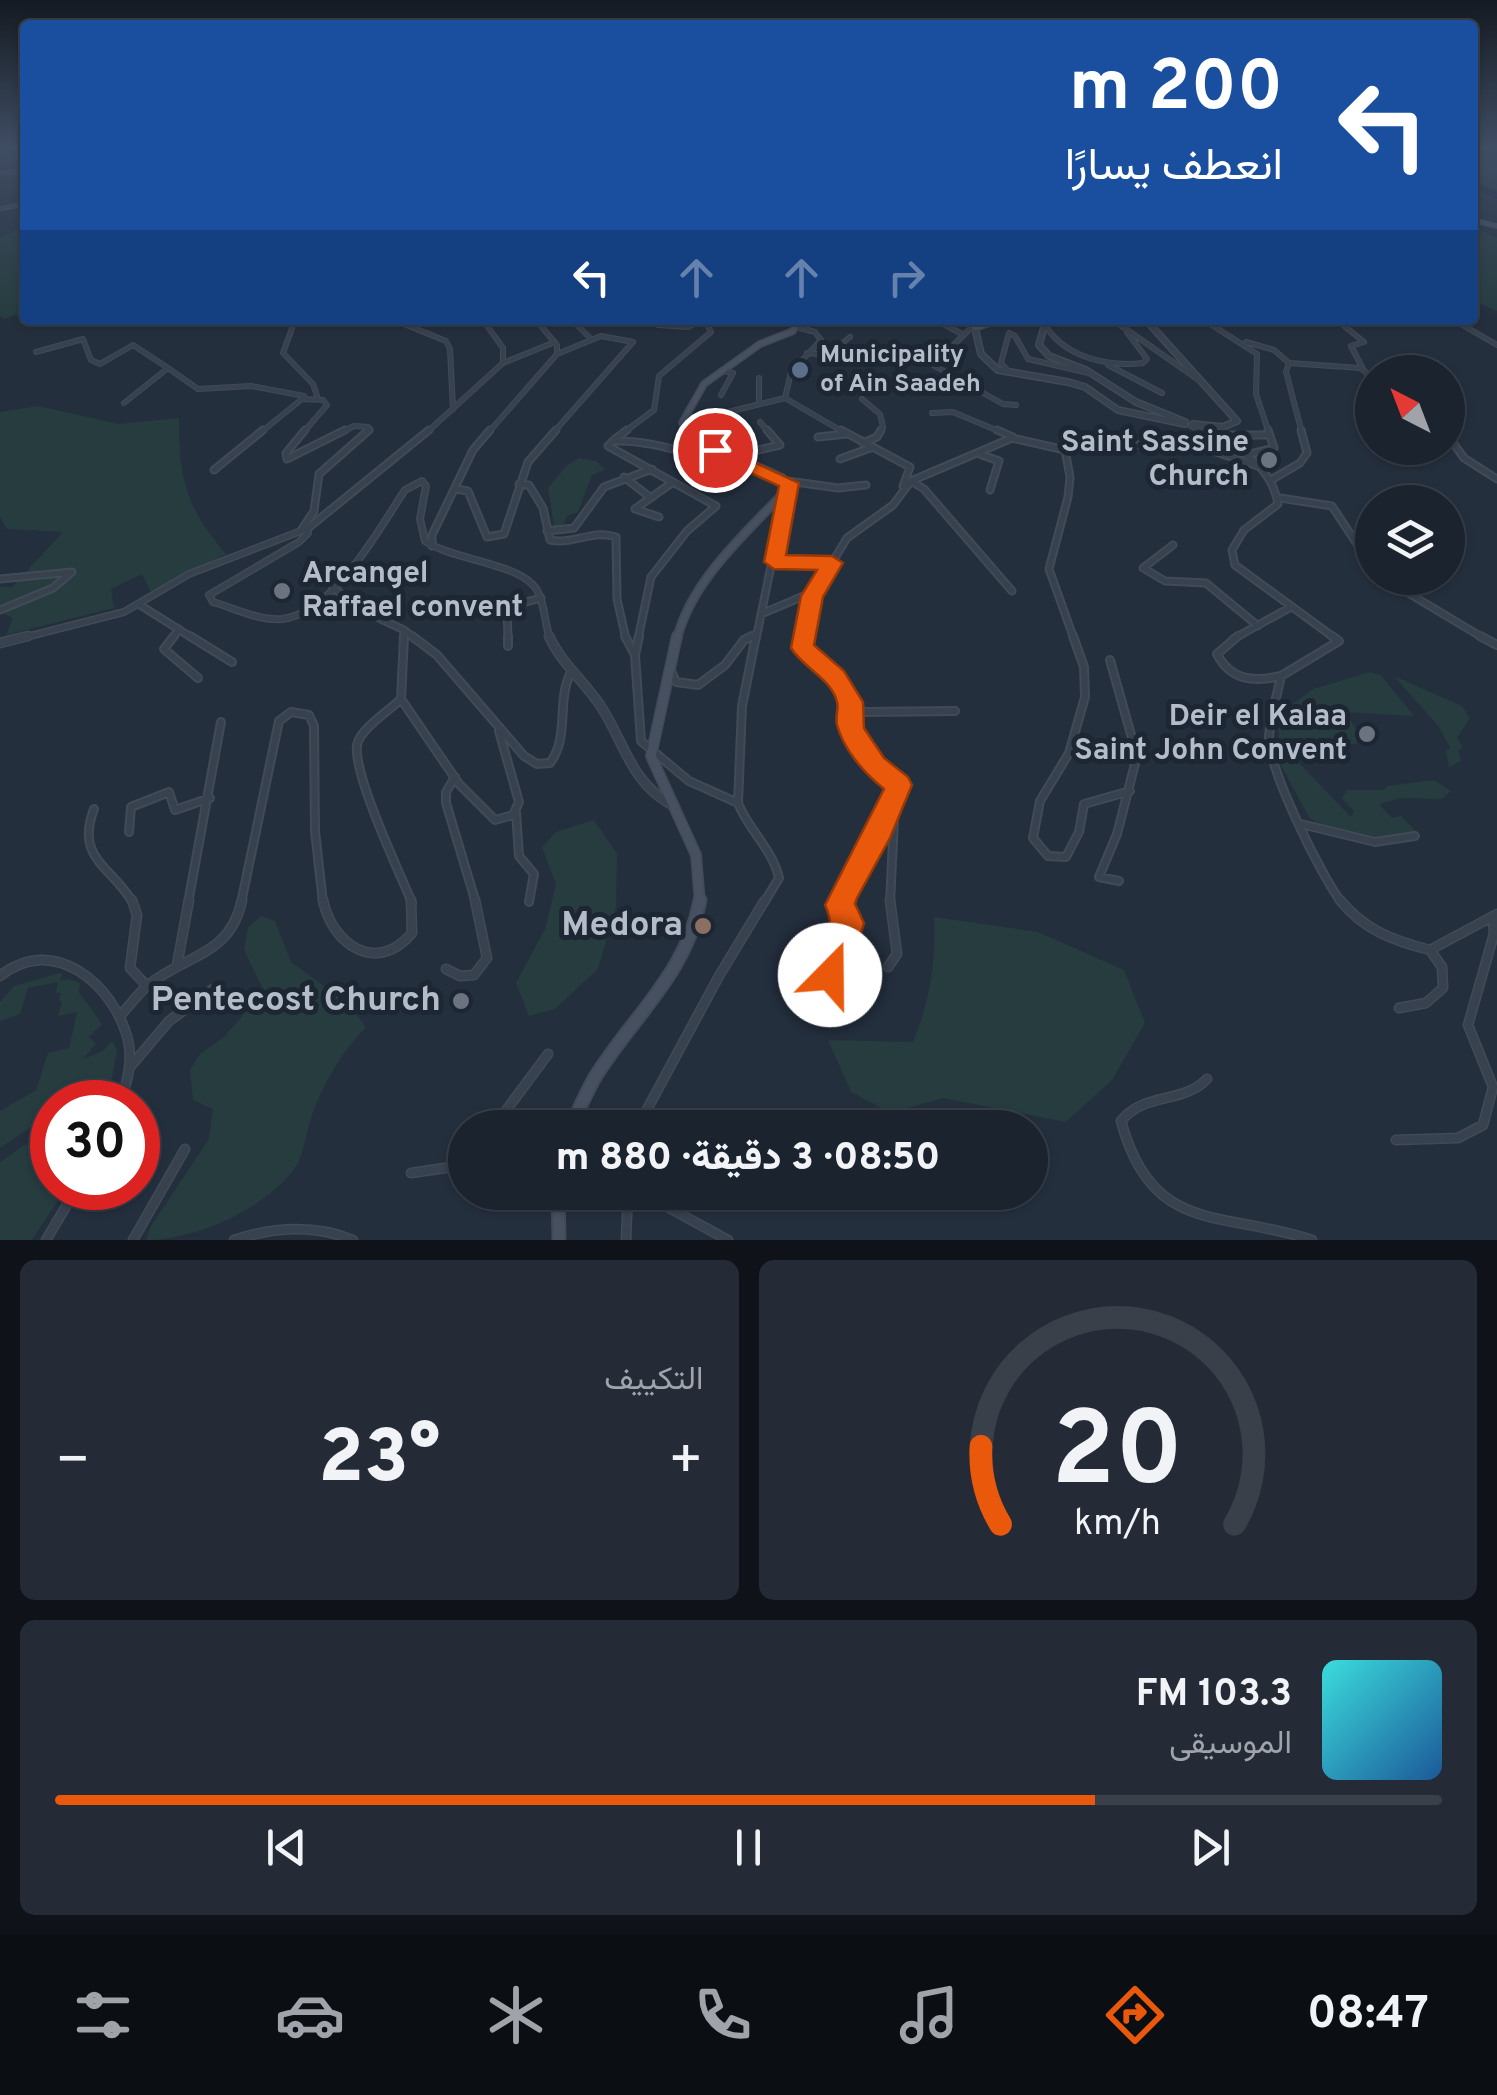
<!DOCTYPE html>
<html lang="ar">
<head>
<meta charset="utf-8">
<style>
	:root { --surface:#1b232e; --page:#242b36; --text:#f1f3f6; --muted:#a0a4aa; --line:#39404a; --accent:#ea580c }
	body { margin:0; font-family:Overpass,Vazirmatn,sans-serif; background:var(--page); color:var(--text); direction:rtl; height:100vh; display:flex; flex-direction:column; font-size:38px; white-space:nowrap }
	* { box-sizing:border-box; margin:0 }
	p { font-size:32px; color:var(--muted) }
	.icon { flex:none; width:55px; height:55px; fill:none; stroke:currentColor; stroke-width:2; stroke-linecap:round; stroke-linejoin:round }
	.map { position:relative; height:1240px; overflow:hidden; direction:ltr }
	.details { display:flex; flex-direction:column; gap:20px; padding:20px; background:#0f1319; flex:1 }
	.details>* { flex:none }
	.guide { position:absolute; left:20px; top:20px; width:1458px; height:305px; border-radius:10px; box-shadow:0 2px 8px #0004,0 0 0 2px var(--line); direction:rtl; background:#1a4fa0; color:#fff; overflow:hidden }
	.needle { width:65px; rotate:318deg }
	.buttons { position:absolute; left:1355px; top:355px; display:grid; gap:20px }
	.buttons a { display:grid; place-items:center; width:110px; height:110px; border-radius:50%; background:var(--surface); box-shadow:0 2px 8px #0004,0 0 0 2px var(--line); font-size:50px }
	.speed { position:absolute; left:30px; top:1080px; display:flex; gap:20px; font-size:50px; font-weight:700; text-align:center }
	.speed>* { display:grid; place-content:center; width:130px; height:130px; border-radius:50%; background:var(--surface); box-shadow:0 2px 8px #0004,0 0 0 2px var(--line); line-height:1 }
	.speed .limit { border:15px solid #d22; background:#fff; color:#111 }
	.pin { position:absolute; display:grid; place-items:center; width:85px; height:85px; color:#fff; margin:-42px; border:5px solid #fff; border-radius:50%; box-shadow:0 2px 10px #0007 }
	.me { position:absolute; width:110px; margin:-55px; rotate:22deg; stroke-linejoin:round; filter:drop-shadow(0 0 8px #0008) }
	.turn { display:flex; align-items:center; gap:35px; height:210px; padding:0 30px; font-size:45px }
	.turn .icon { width:130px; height:130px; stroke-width:2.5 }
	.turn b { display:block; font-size:70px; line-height:85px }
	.lanes { display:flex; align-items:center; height:95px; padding:0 30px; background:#0003; justify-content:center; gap:50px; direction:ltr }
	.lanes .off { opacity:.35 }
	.big { font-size:75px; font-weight:800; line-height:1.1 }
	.details .card { flex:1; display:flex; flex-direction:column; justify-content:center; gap:15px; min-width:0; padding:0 35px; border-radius:15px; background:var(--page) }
	.details .dial { align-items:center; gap:0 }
	.dial svg { height:260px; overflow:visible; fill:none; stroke:var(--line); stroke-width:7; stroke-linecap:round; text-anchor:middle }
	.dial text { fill:var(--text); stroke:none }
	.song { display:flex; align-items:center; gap:30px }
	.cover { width:120px; height:120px; border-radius:15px; background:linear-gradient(135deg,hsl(180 70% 55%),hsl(210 70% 35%)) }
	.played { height:10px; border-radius:5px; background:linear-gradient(90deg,var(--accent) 75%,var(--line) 75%) }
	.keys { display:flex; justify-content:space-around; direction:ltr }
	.heat { display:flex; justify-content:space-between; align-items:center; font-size:55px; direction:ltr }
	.details .tiles { flex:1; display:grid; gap:20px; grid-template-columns:1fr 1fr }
	.card:last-child { grid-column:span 2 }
	.trip { position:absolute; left:448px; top:1110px; width:600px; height:100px; border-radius:50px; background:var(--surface); box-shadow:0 2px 8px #0004,0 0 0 2px var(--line); font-weight:800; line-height:100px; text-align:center; direction:rtl }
	.dock { display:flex; height:160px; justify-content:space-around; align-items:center; background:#0b0e12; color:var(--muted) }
	.dock .icon { width:70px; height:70px }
	.dock .current { color:var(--accent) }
	.dock b { font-size:45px; color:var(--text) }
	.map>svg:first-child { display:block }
</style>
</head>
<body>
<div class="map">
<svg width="1497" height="1240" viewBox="0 0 1497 1240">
	<rect width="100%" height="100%" fill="#242f3e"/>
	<path fill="#263c3f" d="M1473,146H1497V190L1473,181Z
		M25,225V312L4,319L0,316V238Z
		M1473,227L1497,238V311L1473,301Z
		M38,406L119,424L179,418C179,479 185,506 226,554L151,592L142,574L111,589L114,608L6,635L13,618L0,612V587H12L63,532L7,529L0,517V412Z
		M579,458L596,461L605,470L592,475L578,512L567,516L562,528L554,526L548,488L567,465Z
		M1370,672L1381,675L1414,716L1345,712L1362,738H1356L1357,744L1329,745L1326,739L1305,738L1311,751L1299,763L1351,817L1354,811L1342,798L1347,790H1384L1388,786L1434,780L1451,791L1442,799L1401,798L1379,804L1392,818L1401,816L1416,831L1393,842L1345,834L1310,819L1276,756L1280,721L1293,704L1313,689Z
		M1394,676L1462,706L1470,718L1457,738L1463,747L1458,751L1461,761L1449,767L1446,751L1450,748L1439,727Z
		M594,820L617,854L616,907L598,969L555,1009L529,1016L516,983L545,929L556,884L542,847L556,832Z
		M261,916L275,921L291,962L347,1003L366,1027C341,1053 323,1083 311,1118C306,1133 304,1156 294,1169C265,1209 195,1240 146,1240L151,1226L209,1139L213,1109L193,1100L190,1070L200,1054L224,1037L264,991L244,950L248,927Z
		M934,917L1038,932L1124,970L1145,1023L1112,1080L1066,1122L943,1098L891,1113L851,1092L828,1040L913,1042C930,1001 936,962 934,917Z
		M63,972L60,981L69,979L80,983L79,992L102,1024L89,1037L96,1044L83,1059L103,1051L112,1041L117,1049L108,1101L52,1102V1113L0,1148V1111L36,1090L48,1053L69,1048L77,1012L58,1016L62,1001H59L61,993H56L58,982L28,988L20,1014L0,1021V1002L14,986Z
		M52,1126V1188H66L32,1240H0V1162Z"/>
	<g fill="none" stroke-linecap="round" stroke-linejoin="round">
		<path stroke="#17263c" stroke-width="6" d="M1472,183L1497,196"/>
		<g stroke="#414a57" stroke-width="5">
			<path id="minor-far4" d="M0,148L9,146
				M0,173L25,171
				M0,209L25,204"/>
		</g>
		<g stroke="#414a57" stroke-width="6">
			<path id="minor-far3" d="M295,320L283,353L313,384L318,399
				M394,320L446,341L450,349L453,409
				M572,320L591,339
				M936,320L962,334
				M1113,320L1203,383
				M1204,320L1257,354L1256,394L1269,433
				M1360,320L1343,325L1364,342L1351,346L1363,369
				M1454,320L1497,345
				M1044,323C1063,357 1106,367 1143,363L1147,359L1127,332
				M658,325L688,327L703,320
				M973,326L933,365L1003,404L1016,405
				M796,327L815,332L821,340L791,372L785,398L845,433
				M1246,342L1274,350L1289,363
				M36,352L83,339L91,360L100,364L133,345L168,368
				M807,353L828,355L850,337
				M503,363L555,342
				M1108,365L1162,393
				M1007,370L1001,363L1009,333L1015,336L1028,359L1089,373
				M759,378V403
				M721,395L733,373L724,371
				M862,399L880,414L883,427L879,433
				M124,403L168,368L198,389L251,386L304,396
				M932,413L953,412L1003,433
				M712,422L726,433
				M760,422L769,433
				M739,423L728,412L785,398
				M1191,426L1205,433
				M260,433L302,399L323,400L327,405L303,433
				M340,433L354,426L368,427L367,433
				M426,433L503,363V348L483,320
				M488,433L557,354V345L536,320
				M553,433L633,342L601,336L557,354
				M623,433L654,410L659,376L711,332L705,320
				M1302,433L1286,372L1289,363L1360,368L1366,372L1372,389"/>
		</g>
		<g stroke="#414a57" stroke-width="9">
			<path id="minor-far2" d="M305,430L286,453L287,459L345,430
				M841,430L910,467L903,486
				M997,430L1013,437
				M1200,430C1235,447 1271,462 1278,504L1244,530L1232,550L1235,565L1336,639
				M1213,435H1270
				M1448,436L1464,458L1497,479
				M818,437L847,434
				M615,439L627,430
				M863,443L877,437L881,430
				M711,448L726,433L723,430
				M1065,450L1070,477L1068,497L1049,569L1074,639
				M1250,454L1274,448L1268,430
				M982,455L999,461L990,490
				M733,456L780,445L767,430
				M840,459L870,448
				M214,470L263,430
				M624,477L651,498
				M1271,480L1300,463L1307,453L1301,430
				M788,481L838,488L866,485
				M911,481L924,489L1012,591
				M519,484L529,485L543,508L550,540C573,545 593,529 616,537L617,599L626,639
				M455,489L468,491L487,537L504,534L528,462L556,430
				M1280,498L1332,506L1372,567
				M659,517L635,509L673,482
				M302,529L314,511L319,474L369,430
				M307,529L429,430
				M547,531L574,528L604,487L652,469
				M1173,545L1143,568L1165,581L1206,583L1258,626
				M432,546V535L473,450L490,430
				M774,562L832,563L847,538L893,505L911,481L1012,438L1065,450L1186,442L1258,466
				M1383,578L1485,639
				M0,579L72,572L53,588L0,610
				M333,588L370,614L404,630V639
				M140,605L194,639
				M761,614L813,592
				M404,630L415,639
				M172,639L179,629
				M508,639L507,607L541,598
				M638,639L651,577L687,531L716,506L608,446L613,441C661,439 705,463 752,466
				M747,639L756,634
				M756,639L786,493
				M806,639L812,597L832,563
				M1233,639L1291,607"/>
		</g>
		<g stroke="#414a57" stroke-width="10">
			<path id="minor-far1" d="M174,636L164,649L198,678
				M190,636L232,662
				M404,636L401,699C390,710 360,729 357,745C353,775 399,871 412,903
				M412,636L437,655L524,756L537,764L550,763C570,736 556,701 571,672
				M508,636V646
				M625,636L635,655
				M639,636L635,655L641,741L689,781L738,803
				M756,636L742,706L738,803C749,831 772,848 779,878L764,903
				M806,636L804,651L836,678L851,701L864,712L955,711
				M1073,636L1084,667L1085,697L1069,753L1040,801L1033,838L1048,856L1066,857L1079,832L1084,804L1130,791
				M1238,636L1217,654C1231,681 1254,682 1281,676
				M1332,636L1339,641L1281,676C1277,696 1270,718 1269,738C1269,770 1321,876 1342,903
				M1480,636L1497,645
				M1110,660L1137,756L1117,834L1099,877L1119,881
				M671,671L676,682L698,685L725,665L744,640L752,636
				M401,699L459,784L495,820L513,815L519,802L499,731
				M455,777L446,792V803L476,903
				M94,809C75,859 111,865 133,903
				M516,812L519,856L534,874L529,902
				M1301,824L1375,842L1415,836
				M129,832L131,807L169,792L175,810L210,798
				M188,903L221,722
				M241,903L279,721L291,712L309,715L314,726L315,831L323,903
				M841,903L899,788L861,750L851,721V701
				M890,903L895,799"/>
		</g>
		<g stroke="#414a57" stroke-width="11">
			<path id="minor" d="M132,900L137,915L130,968L147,986
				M323,900C332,945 377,975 412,933L411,900
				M1340,900C1364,930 1394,941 1430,950L1497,914
				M177,965L189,900
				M888,967L897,954L890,900
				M446,969L460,976L474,975L487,958L475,900
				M830,975L831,955L847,932L841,900
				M0,976C53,933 114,984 128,1040C133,1061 127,1082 121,1102
				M1399,1008L1426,1003L1443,988L1442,967L1430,950
				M120,1016C129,1006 137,995 147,986C185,954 230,957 242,900
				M130,1067L169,1021L213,989
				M1207,1079C1183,1104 1144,1092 1121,1121C1152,1236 1222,1210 1312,1240
				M493,1128L548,1054
				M637,1128L719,976L765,900
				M1396,1140L1458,1138L1483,1125L1493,1087L1468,1025L1494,934L1493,916
				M411,1173L465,1165
				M640,1192L728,1240
				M46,1240L77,1188
				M133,1240L185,1149
				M234,1240C274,1227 313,1224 353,1240
				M626,1240L628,1192"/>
		</g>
		<g stroke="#414a57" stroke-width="8">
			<path id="tertiary-far1" d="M1046,320L1039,345L1049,356L1086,370L1136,402L1185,422
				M1146,320L1237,421L1223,427L1193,424
				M975,328L981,354L998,370L1068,382L1085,387L1118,410L1185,424
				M18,639L124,612L189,574L306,529L308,533L299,542L209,595L213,602C234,608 259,621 282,619C334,613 378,530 405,490L422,481L426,486L420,519L425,541C454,561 524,563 538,592C545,607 545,624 550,639"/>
		</g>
		<g stroke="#414a57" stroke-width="11">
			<path id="tertiary" d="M549,636C561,663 584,681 600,705C625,743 630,782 672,805
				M0,643L28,636"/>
		</g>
		<g stroke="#414a57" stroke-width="6">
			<path id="secondary-far4" d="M1472,220L1497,226"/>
		</g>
		<g stroke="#414a57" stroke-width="8">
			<path id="secondary-far3" d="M968,320L975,328L998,320
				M686,433L682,423L704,384L760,344L793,331L796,325L788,320"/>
		</g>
		<g stroke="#414a57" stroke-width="10">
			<path id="secondary-far2" d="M677,639C692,578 749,531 790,486L782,478L690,437L683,430"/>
		</g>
		<g stroke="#414a57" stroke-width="12">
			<path id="secondary-far1" d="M677,636L651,756L696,855L700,903"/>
		</g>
		<g stroke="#414a57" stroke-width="15">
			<path id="secondary" d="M570,1128C578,1112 585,1095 594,1079C631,1018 687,974 700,900
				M558,1192L559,1240"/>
		</g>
		<use href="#minor-far4" stroke="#38414e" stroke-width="2.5"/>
		<use href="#minor-far3" stroke="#38414e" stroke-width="4"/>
		<use href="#minor-far2" stroke="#38414e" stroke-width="5"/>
		<use href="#minor-far1" stroke="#38414e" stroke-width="6"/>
		<use href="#minor" stroke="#38414e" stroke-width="8"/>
		<use href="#tertiary-far1" stroke="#38414e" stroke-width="5"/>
		<use href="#tertiary" stroke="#38414e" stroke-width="8"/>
		<use href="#secondary-far4" stroke="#465061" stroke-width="4"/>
		<use href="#secondary-far3" stroke="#465061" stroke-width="5"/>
		<use href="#secondary-far2" stroke="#465061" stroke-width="6"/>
		<use href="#secondary-far1" stroke="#465061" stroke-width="9"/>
		<use href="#secondary" stroke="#465061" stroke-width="11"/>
	</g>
	<linearGradient id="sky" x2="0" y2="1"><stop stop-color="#141a22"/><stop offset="0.46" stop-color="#3f4d63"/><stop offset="1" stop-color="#3f4d63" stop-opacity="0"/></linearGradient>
	<rect width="1497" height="320" fill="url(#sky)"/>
	<path fill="#ea580c" stroke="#983908" stroke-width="2.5" d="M715,444L799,483L786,555L832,556L843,563L823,597L814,645L844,671L863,702L864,728L884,758L908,777L912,785L890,838L857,898L855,904L864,923L855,955L846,963L841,986L830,991L819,986C800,942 845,950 825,905L884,789C864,773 844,750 837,725C835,717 839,709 837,702C832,679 802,667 791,648L801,596L817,570L774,569L764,562L779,486L708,453L706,450Z"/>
	<circle fill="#5c6f8a" stroke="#1d2633" stroke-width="4" cx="800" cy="370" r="10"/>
	<g fill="#6b7280" stroke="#1d2633" stroke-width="4">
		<circle cx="1269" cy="460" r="10"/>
		<circle cx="282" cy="591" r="10"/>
		<circle cx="1367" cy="734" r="10"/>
		<circle cx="461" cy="1001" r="10"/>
	</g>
	<circle fill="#8d6e63" stroke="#1d2633" stroke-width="4" cx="703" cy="926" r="10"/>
	<g text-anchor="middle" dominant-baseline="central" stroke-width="10" stroke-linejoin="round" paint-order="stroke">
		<g font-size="25" font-weight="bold" fill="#b4bcc9" stroke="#1d2633" text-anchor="start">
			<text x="820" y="356">Municipality<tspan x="820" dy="29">of Ain Saadeh</tspan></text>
		</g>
		<g font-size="30" font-weight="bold" fill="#b4bcc9" stroke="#1d2633" text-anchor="end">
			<text x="1249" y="443">Saint Sassine<tspan x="1249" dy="34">Church</tspan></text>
			<text x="302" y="574" text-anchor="start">Arcangel<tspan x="302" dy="34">Raffael convent</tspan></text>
			<text x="1347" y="717">Deir el Kalaa<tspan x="1347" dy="34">Saint John Convent</tspan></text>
		</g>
		<g font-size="35" font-weight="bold" fill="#b4bcc9" stroke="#1d2633" text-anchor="end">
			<text x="683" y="926">Medora</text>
			<text x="441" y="1001">Pentecost Church</text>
		</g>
	</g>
</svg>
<div class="buttons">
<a><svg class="needle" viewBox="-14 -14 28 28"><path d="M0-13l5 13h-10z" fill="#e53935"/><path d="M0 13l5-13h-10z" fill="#a0a4aa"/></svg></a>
<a><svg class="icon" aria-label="layers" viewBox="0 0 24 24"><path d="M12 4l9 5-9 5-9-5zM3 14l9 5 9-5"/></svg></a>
</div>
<div class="speed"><div class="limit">30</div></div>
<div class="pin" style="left:715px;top:450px;background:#d93025"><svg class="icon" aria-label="arrive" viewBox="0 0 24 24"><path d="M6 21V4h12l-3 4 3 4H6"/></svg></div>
<svg class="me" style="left:830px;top:975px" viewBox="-20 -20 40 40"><circle r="19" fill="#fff"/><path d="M0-13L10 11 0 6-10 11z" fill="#ea580c"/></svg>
<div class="trip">08:50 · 3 دقيقة · 880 m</div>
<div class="guide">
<div class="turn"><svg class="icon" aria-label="left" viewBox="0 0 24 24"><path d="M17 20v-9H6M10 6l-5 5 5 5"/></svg><div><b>200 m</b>انعطف يسارًا</div></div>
<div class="lanes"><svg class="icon" aria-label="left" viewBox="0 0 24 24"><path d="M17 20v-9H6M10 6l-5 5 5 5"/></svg><svg class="icon off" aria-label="ahead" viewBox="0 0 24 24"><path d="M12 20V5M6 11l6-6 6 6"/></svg><svg class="icon off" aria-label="ahead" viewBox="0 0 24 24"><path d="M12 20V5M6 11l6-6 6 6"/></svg><svg class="icon off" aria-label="right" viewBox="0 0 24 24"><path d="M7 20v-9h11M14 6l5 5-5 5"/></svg></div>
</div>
</div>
<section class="details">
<div class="tiles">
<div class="card dial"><svg viewBox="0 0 100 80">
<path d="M14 69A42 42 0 1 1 86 69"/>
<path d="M14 69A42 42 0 0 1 8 45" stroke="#ea580c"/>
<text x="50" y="56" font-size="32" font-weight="700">20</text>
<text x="50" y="72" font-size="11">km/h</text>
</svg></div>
<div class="card"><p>التكييف</p>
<div class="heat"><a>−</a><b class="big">23°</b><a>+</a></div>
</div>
<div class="card">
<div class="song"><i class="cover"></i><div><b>103.3 FM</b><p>الموسيقى</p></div></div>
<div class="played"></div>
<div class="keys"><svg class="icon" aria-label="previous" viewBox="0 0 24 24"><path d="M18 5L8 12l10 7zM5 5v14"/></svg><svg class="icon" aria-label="pause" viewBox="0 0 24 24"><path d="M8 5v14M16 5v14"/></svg><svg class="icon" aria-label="next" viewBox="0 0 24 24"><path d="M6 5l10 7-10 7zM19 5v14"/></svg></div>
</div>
</div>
</section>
<nav class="dock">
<b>08:47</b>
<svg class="icon current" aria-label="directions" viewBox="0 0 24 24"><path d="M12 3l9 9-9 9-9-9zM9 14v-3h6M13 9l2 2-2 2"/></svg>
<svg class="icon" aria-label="music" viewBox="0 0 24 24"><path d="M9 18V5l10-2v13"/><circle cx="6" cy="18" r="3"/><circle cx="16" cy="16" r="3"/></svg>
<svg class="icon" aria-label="phone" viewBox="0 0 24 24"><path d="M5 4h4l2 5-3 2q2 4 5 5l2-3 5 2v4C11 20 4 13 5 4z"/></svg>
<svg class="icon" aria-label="climate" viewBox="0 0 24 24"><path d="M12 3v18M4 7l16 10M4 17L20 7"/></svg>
<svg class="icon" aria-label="car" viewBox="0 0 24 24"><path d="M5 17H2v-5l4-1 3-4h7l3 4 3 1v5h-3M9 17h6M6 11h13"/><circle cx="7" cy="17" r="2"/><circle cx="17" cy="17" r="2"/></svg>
<svg class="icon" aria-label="filters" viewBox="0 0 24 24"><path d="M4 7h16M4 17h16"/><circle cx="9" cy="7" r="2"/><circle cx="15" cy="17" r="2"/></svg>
</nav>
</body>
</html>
